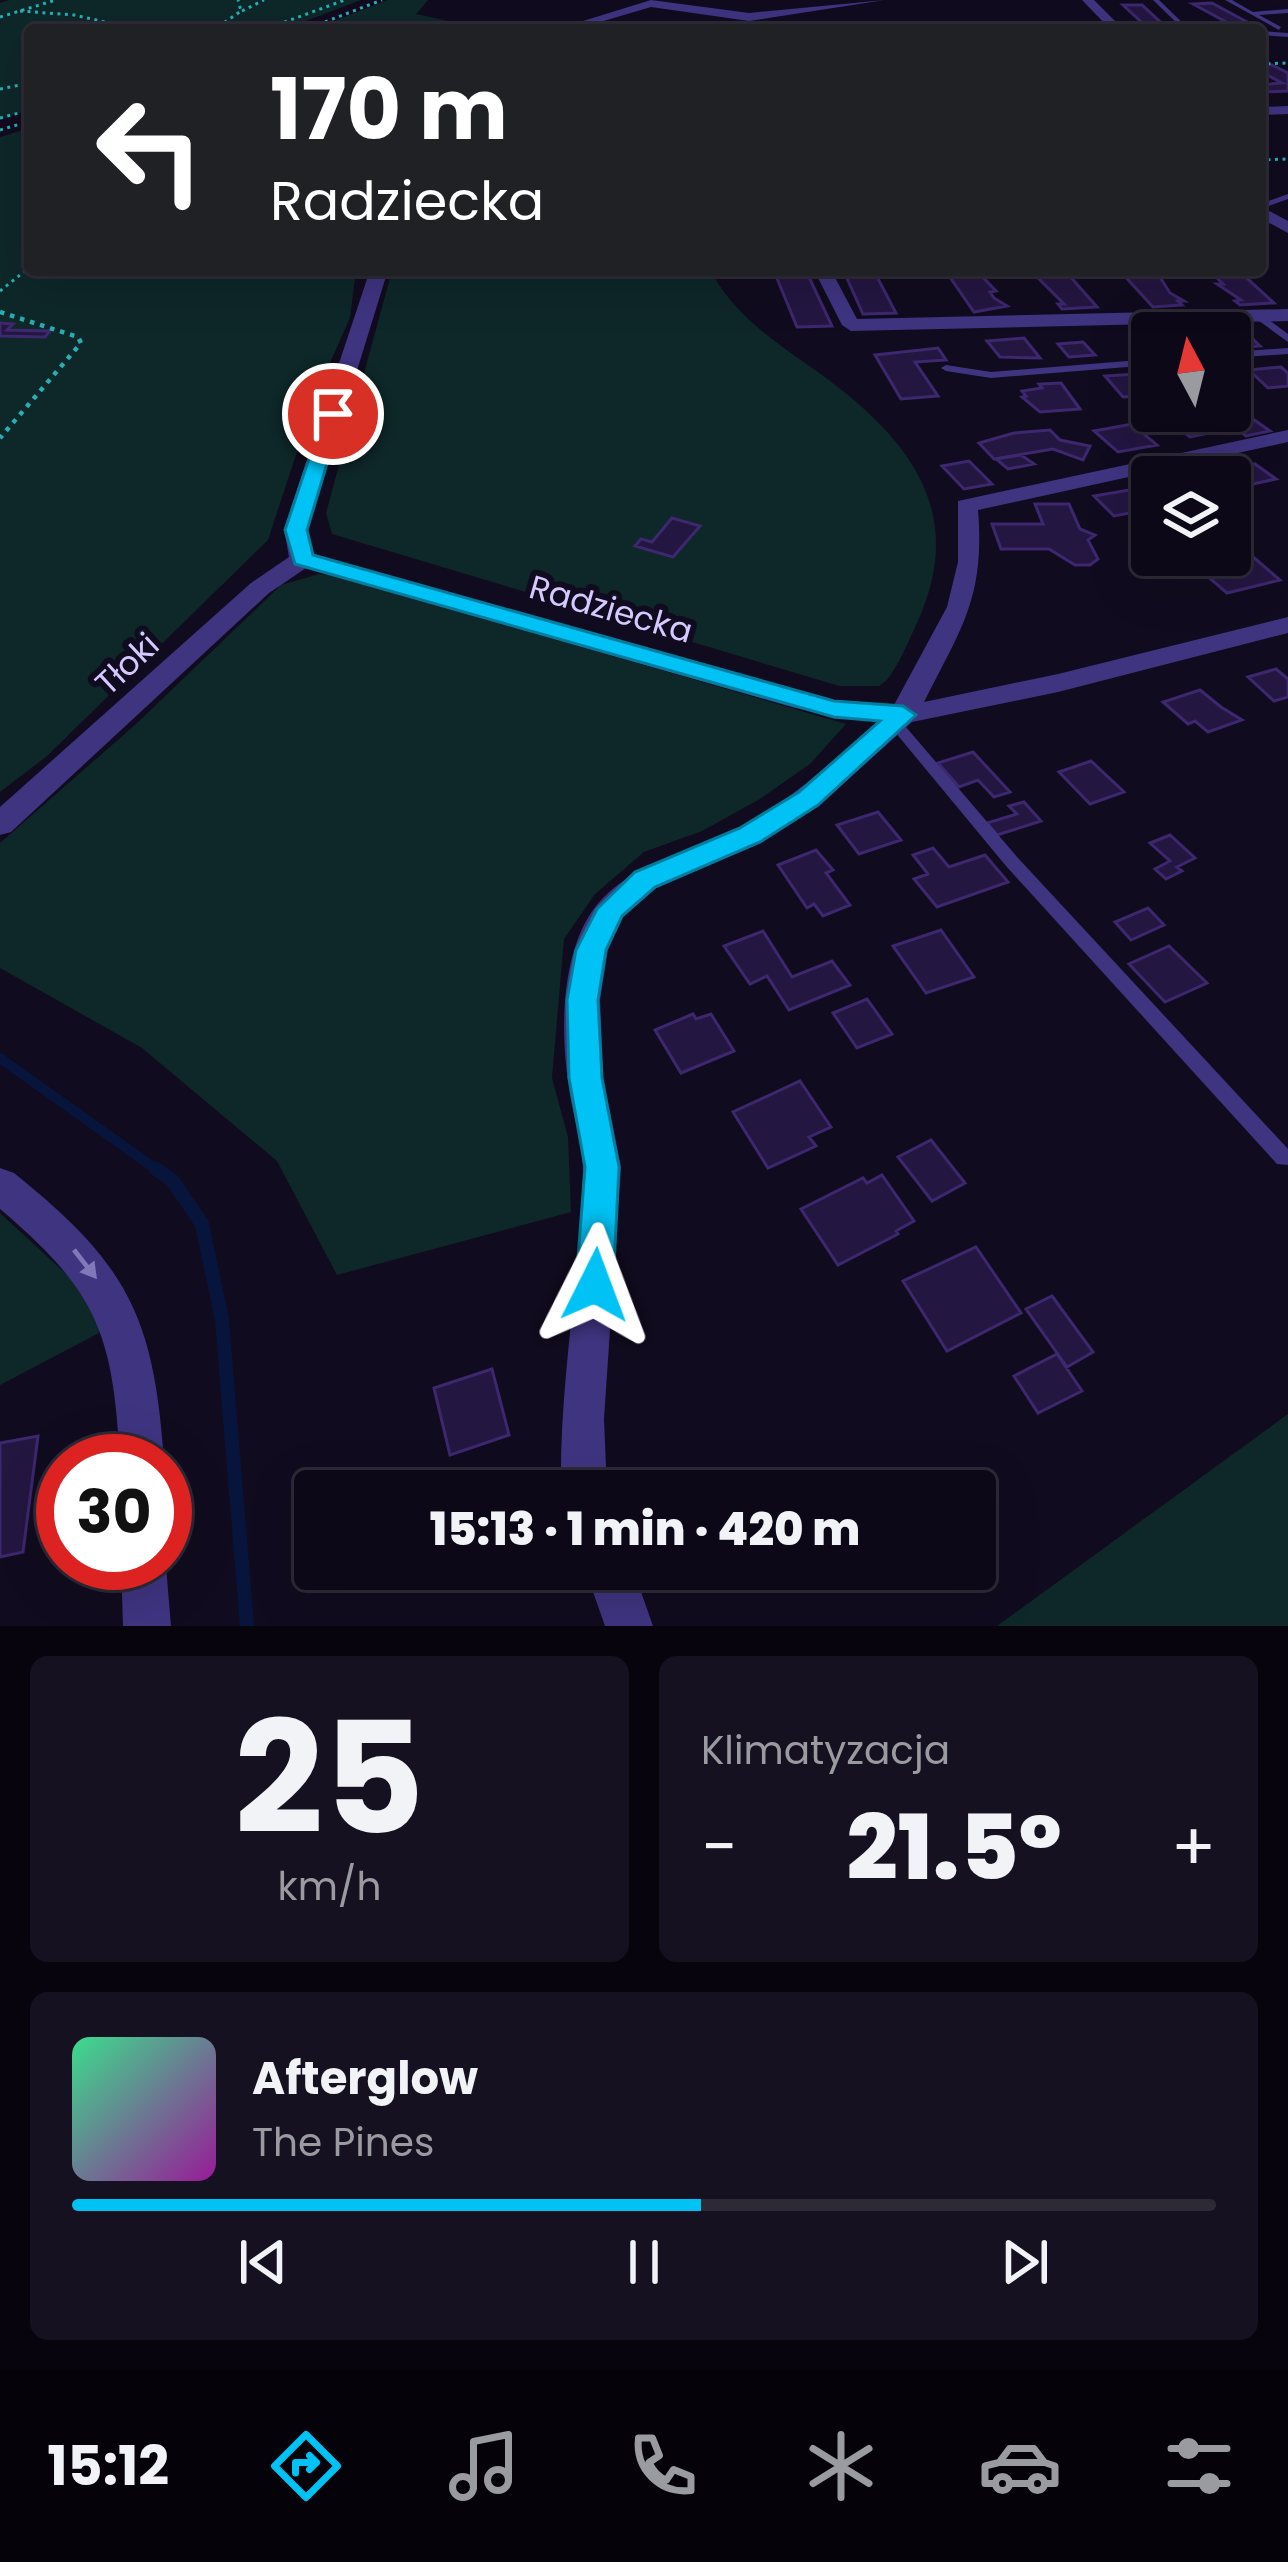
<!DOCTYPE html>
<html lang="pl">
<head>
<meta charset="utf-8">
<style>
	:root { --surface:#0d0817; --page:#161120; --text:#f1f3f6; --muted:#9a9aa1; --line:#2d2936; --accent:#00c2f4 }
	body { margin:0; font-family:Poppins,sans-serif; background:var(--page); color:var(--text); height:100vh; display:flex; flex-direction:column; font-size:45px; white-space:nowrap }
	* { box-sizing:border-box; margin:0 }
	p { font-size:39px; color:var(--muted) }
	.icon { flex:none; width:66px; height:66px; fill:none; stroke:currentColor; stroke-width:2; stroke-linecap:round; stroke-linejoin:round }
	.map { position:relative; height:1626px; overflow:hidden }
	.sheet { display:flex; flex-direction:column; gap:30px; padding:30px; background:#07040d; flex:1 }
	.sheet>* { flex:none }
	.banner { position:absolute; left:24px; top:24px; width:1242px; height:252px; border-radius:12px; box-shadow:0 12px 48px #0002,0 0 0 3px var(--line); background:#202124; color:#fff; overflow:hidden }
	.needle { width:78px; rotate:353deg }
	.buttons { position:absolute; left:1131px; top:312px; display:grid; gap:24px }
	.buttons a { display:grid; place-items:center; width:120px; height:120px; border-radius:12px; background:var(--surface); box-shadow:0 12px 48px #0002,0 0 0 3px var(--line); font-size:60px }
	.speed { position:absolute; left:36px; top:1434px; display:flex; gap:24px; font-size:60px; font-weight:700; text-align:center }
	.speed>* { display:grid; place-content:center; width:156px; height:156px; border-radius:50%; background:var(--surface); box-shadow:0 12px 48px #0002,0 0 0 3px var(--line); line-height:1 }
	.speed .limit { border:18px solid #d22; background:#fff; color:#111 }
	.pin { position:absolute; display:grid; place-items:center; width:102px; height:102px; color:#fff; margin:-51px; border:6px solid #fff; border-radius:50%; box-shadow:0 3px 12px #0007 }
	.me { position:absolute; width:132px; margin:-66px; rotate:3deg; stroke-linejoin:round; filter:drop-shadow(0 0 9px #0008) }
	.turn { display:flex; align-items:center; gap:42px; height:252px; padding:0 48px; font-size:54px }
	.turn .icon { width:156px; height:156px; stroke-width:2.5 }
	.turn b { display:block; font-size:84px; line-height:102px }
	.big { font-size:90px; font-weight:800; line-height:1.1 }
	.sheet .card { flex:1; display:flex; flex-direction:column; justify-content:center; gap:18px; min-width:0; padding:0 42px; border-radius:18px; background:var(--page) }
	.sheet .dial { align-items:center; gap:0 }
	.dial b { font-size:156px; line-height:1 }
	.song { display:flex; align-items:center; gap:36px }
	.cover { width:144px; height:144px; border-radius:18px; background:linear-gradient(135deg,hsl(150 70% 55%),hsl(300 70% 35%)) }
	.played { height:12px; border-radius:6px; background:linear-gradient(90deg,var(--accent) 55%,var(--line) 55%) }
	.keys { display:flex; justify-content:space-around; direction:ltr }
	.heat { display:flex; justify-content:space-between; align-items:center; font-size:66px; direction:ltr }
	.sheet .tiles { flex:1; display:grid; gap:30px; grid-template-columns:1fr 1fr }
	.card:last-child { grid-column:span 2 }
	.trip { position:absolute; left:294px; top:1470px; width:702px; height:120px; border-radius:12px; background:var(--surface); box-shadow:0 12px 48px #0002,0 0 0 3px var(--line); font-weight:800; line-height:120px; text-align:center }
	.menu { display:flex; height:192px; justify-content:space-around; align-items:center; background:#050309; color:var(--muted) }
	.menu .icon { width:84px; height:84px }
	.menu .selected { color:var(--accent) }
	.menu b { font-size:54px; color:var(--text) }
	.map>svg:first-child { display:block }
</style>
</head>
<body>
<div class="map">
<svg width="1288" height="1626" viewBox="0 0 1288 1626">
	<rect width="100%" height="100%" fill="#110b1f"/>
	<path fill="#0e2729" d="M9,0H361L282,30H30V109L0,120V3Z
		M388,0H428L416,14L448,21V25L486,30H311Z
		M30,128V270H356L350,318L316,394L268,540L47,756L0,792V137Z
		M391,274L713,275C743,328 797,354 843,391C923,455 962,525 917,623C908,642 900,663 887,680L879,686H839L332,534L326,513Z
		M319,574L338,576L846,724L810,764L760,799L702,831L644,852L595,894L564,939L552,1078L568,1137L571,1212L337,1275L277,1161L142,1048L0,968V843L136,724L281,585Z
		M0,1213L102,1307L99,1333L0,1385Z
		M1288,1414V1626H997Z"/>
	<g fill="none" stroke-linecap="round" stroke-linejoin="round">
		<path stroke="#07153d" stroke-width="10" d="M0,1058L160,1172"/>
		<path stroke="#07153d" stroke-width="14" d="M156,1169L172,1180L202,1224L222,1320L247,1626"/>
	</g>
	<path fill="#231641" stroke="#3d276e" stroke-width="3" d="M1212,3L1260,29L1241,30L1193,4Z
		M1123,5H1142L1169,30H1150Z
		M1260,65H1272L1288,73V91L1260,92V85L1282,83L1260,71Z
		M945,270H976L996,291L990,292L994,298L1007,306L974,312Z
		M1065,270L1075,282L1097,307L1062,309L1058,304H1064L1030,270Z
		M1119,270L1158,274L1170,293L1184,301H1178L1182,305L1153,307Z
		M1203,270H1238L1274,303L1240,305L1235,301L1241,300L1217,284H1223L1217,278Z
		M875,273L896,313L863,314L845,274Z
		M808,275L832,326L797,327L776,276Z
		M0,323L13,324L7,330L50,331L45,337L0,336Z
		M1239,326L1260,346L1230,348V333L1214,332H1223L1217,327Z
		M1024,338L1040,358L1000,357L987,341Z
		M1083,342L1095,355L1069,357L1058,344Z
		M938,348L946,360L915,362L938,396L901,399L875,355Z
		M1281,367L1288,373V386L1268,388L1249,370Z
		M1152,373V395L1123,397L1105,376Z
		M1061,383L1080,409L1040,412L1022,397L1026,396L1022,391L1042,388L1039,384Z
		M1236,407L1270,431L1246,436L1213,412Z
		M1194,418L1214,432L1190,437L1171,423Z
		M1132,424L1157,445L1118,452L1094,431Z
		M1050,430L1060,440L1090,446L1083,460L1053,449L994,459L979,443L1014,433Z
		M1021,455L1034,464L1008,469L996,459Z
		M969,461L992,484L964,489L942,466Z
		M1255,464L1276,479L1244,486L1224,472Z
		M1141,488L1152,498V509L1114,516L1094,496Z
		M1035,504H1069L1080,529L1095,535L1088,540L1098,559L1090,565H1075L1049,549H1001L992,524H1043Z
		M672,518L700,526L673,557L635,546L641,539L652,542Z
		M1252,556L1280,580L1227,593L1199,569Z
		M1276,669L1288,679V697L1274,701L1248,677Z
		M1200,690L1221,707L1242,720L1208,732L1195,721L1188,724L1163,702Z
		M973,752L1010,792L994,797L978,780L959,787L938,763Z
		M1091,761L1124,792L1090,804L1059,772Z
		M1024,802L1041,821L997,835L987,823L1017,814L1009,806Z
		M878,812L901,840L859,854L837,825Z
		M1170,835L1195,858L1177,867L1182,871L1166,879L1155,869L1170,861L1150,843Z
		M933,848L949,867L985,855L1008,882L937,907L914,879L928,874L913,855Z
		M816,850L833,870L826,873L850,905L823,916L814,904L807,908L778,865Z
		M1148,908L1164,925L1131,940L1115,922Z
		M941,930L974,977L926,993L893,946Z
		M763,931L792,977L832,961L850,985L789,1010L767,976L750,984L724,946Z
		M1169,946L1207,983L1165,1002L1129,964Z
		M867,999L892,1034L857,1048L833,1013Z
		M693,1014L696,1019L711,1014L734,1051L681,1073L655,1030Z
		M800,1081L831,1127L809,1137L816,1146L768,1168L733,1112Z
		M931,1140L965,1183L932,1201L898,1157Z
		M882,1175L914,1221L896,1231L898,1234L838,1265L801,1209L863,1178L867,1183Z
		M976,1247L1021,1313L947,1351L903,1281Z
		M1052,1296L1093,1352L1067,1367L1026,1309Z
		M1057,1354L1082,1391L1038,1413L1014,1376Z
		M492,1369L509,1435L450,1455L434,1388Z
		M38,1436L23,1552L0,1557V1443Z"/>
	<g fill="none" stroke-linecap="round" stroke-linejoin="round">
		<path stroke="#27aeb5" stroke-width="3" stroke-dasharray="3 4.5" stroke-linecap="butt" d="M20,11L74,15L141,30
			M242,11L264,0
			M0,17L56,0
			M223,30L225,22L241,11L238,0
			M263,30L345,0
			M304,30L382,0
			M1260,64L1288,63
			M0,89L30,83
			M0,118L30,110
			M0,130L30,121
			M1260,160L1288,159
			M398,272L557,270
			M0,291L30,267"/>
		<path stroke="#27aeb5" stroke-width="4.5" stroke-dasharray="4.5 6" stroke-linecap="butt" d="M0,312L78,337L81,343L0,438"/>
		<path fill="#3f3480" fill-rule="evenodd" d="M1153,0H1159L1190,30H1184Z
			M1225,0H1232L1253,12L1288,9V13L1259,15L1281,27L1279,30Z
			M1260,31L1288,33V37L1260,35Z
			M1288,194V199L1266,207V213H1260V204Z
			M1255,314H1261L1288,334V342L1255,318Z
			M1288,348V354L1230,358V352Z
			M1152,359V365L991,378L946,371L941,368L946,365L991,372Z
			M895,718L900,720L1018,858L1288,1149V1165L1277,1164L1006,866L890,726L888,723L890,720Z"/>
		<path fill="#3f3480" fill-rule="evenodd" d="M651,0L749,13L885,0L749,21L651,7L573,30H554Z
			M1082,0H1094L1124,30H1111Z
			M1288,106V114L1260,115V107Z
			M1260,206L1288,221V233L1260,218Z
			M370,270H388L308,529L313,555L834,700L894,705L947,607L958,562V501L1288,430V442L978,510C985,597 962,627 924,702L1058,674L1288,617V633L1058,692L912,722L818,806L761,843L656,888L623,917L608,949L600,1000L603,1078L621,1167L604,1419L607,1491H561C559,1384 580,1279 583,1172C583,1142 571,1111 568,1081C560,1026 561,941 603,898C640,860 694,851 740,827C792,800 834,760 878,722L795,708L306,568L269,593L11,832L0,835V807L251,583L289,557L284,529Z
			M819,270H831L857,319L1288,309V321L851,331L842,325L816,274Z
			M0,1168L14,1173C127,1264 154,1315 164,1461H120C113,1334 98,1292 0,1209Z
			M165,1554L171,1626H123L121,1563H165Z
			M585,1569H633L653,1626H605Z"/>
	</g>
	<defs><path id="oneway-solid" d="M-6-.8H1V-3.2L6.5 0L1 3.2V.8H-6Z" transform="scale(3)"/></defs>
	<use fill="#8277b9" href="#oneway-solid" transform="translate(85 1264) rotate(52)"/>
	<path fill="#00c2f4" stroke="#007e9f" stroke-width="3" d="M333,408L342,414L307,530L313,555L834,701L903,706L916,715L818,805L760,842L655,887L622,916L606,950L598,1000L602,1078L619,1167L613,1285L608,1298L595,1303L581,1298L576,1285L585,1167L569,1078L567,1000L576,950L597,909L635,872L740,828L799,792L880,721L834,717L295,564L285,530L324,414Z"/>
	<g text-anchor="middle" dominant-baseline="central" stroke-width="12" stroke-linejoin="round" paint-order="stroke">
		<g font-size="33" fill="#d5c9ff" stroke="#110b1f">
			<text transform="translate(611 609) rotate(16)">Radziecka</text>
			<text transform="translate(127 664) rotate(-43)">Tłoki</text>
		</g>
	</g>
</svg>
<div class="buttons">
<a><svg class="needle" viewBox="-14 -14 28 28"><path d="M0-13l5 13h-10z" fill="#e53935"/><path d="M0 13l5-13h-10z" fill="#9a9aa1"/></svg></a>
<a><svg class="icon" aria-label="layers" viewBox="0 0 24 24"><path d="M12 4l9 5-9 5-9-5zM3 14l9 5 9-5"/></svg></a>
</div>
<div class="speed"><div class="limit">30</div></div>
<div class="pin" style="left:333px;top:414px;background:#d93025"><svg class="icon" aria-label="arrive" viewBox="0 0 24 24"><path d="M6 21V4h12l-3 4 3 4H6"/></svg></div>
<svg class="me" style="left:595px;top:1285px" viewBox="-20 -20 40 40"><path d="M0-17L14 15 0 8-14 15z" fill="#00c2f4" stroke="#fff" stroke-width="4"/></svg>
<div class="trip">15:13 · 1 min · 420 m</div>
<div class="banner">
<div class="turn"><svg class="icon" aria-label="left" viewBox="0 0 24 24"><path d="M17 20v-9H6M10 6l-5 5 5 5"/></svg><div><b>170 m</b>Radziecka</div></div>
</div>
</div>
<section class="sheet">
<div class="tiles">
<div class="card dial"><b>25</b><p>km/h</p></div>
<div class="card"><p>Klimatyzacja</p>
<div class="heat"><a>−</a><b class="big">21.5°</b><a>+</a></div>
</div>
<div class="card">
<div class="song"><i class="cover"></i><div><b>Afterglow</b><p>The Pines</p></div></div>
<div class="played"></div>
<div class="keys"><svg class="icon" aria-label="previous" viewBox="0 0 24 24"><path d="M18 5L8 12l10 7zM5 5v14"/></svg><svg class="icon" aria-label="pause" viewBox="0 0 24 24"><path d="M8 5v14M16 5v14"/></svg><svg class="icon" aria-label="next" viewBox="0 0 24 24"><path d="M6 5l10 7-10 7zM19 5v14"/></svg></div>
</div>
</div>
</section>
<nav class="menu">
<b>15:12</b>
<svg class="icon selected" aria-label="directions" viewBox="0 0 24 24"><path d="M12 3l9 9-9 9-9-9zM9 14v-3h6M13 9l2 2-2 2"/></svg>
<svg class="icon" aria-label="music" viewBox="0 0 24 24"><path d="M9 18V5l10-2v13"/><circle cx="6" cy="18" r="3"/><circle cx="16" cy="16" r="3"/></svg>
<svg class="icon" aria-label="phone" viewBox="0 0 24 24"><path d="M5 4h4l2 5-3 2q2 4 5 5l2-3 5 2v4C11 20 4 13 5 4z"/></svg>
<svg class="icon" aria-label="climate" viewBox="0 0 24 24"><path d="M12 3v18M4 7l16 10M4 17L20 7"/></svg>
<svg class="icon" aria-label="car" viewBox="0 0 24 24"><path d="M5 17H2v-5l4-1 3-4h7l3 4 3 1v5h-3M9 17h6M6 11h13"/><circle cx="7" cy="17" r="2"/><circle cx="17" cy="17" r="2"/></svg>
<svg class="icon" aria-label="filters" viewBox="0 0 24 24"><path d="M4 7h16M4 17h16"/><circle cx="9" cy="7" r="2"/><circle cx="15" cy="17" r="2"/></svg>
</nav>
</body>
</html>
